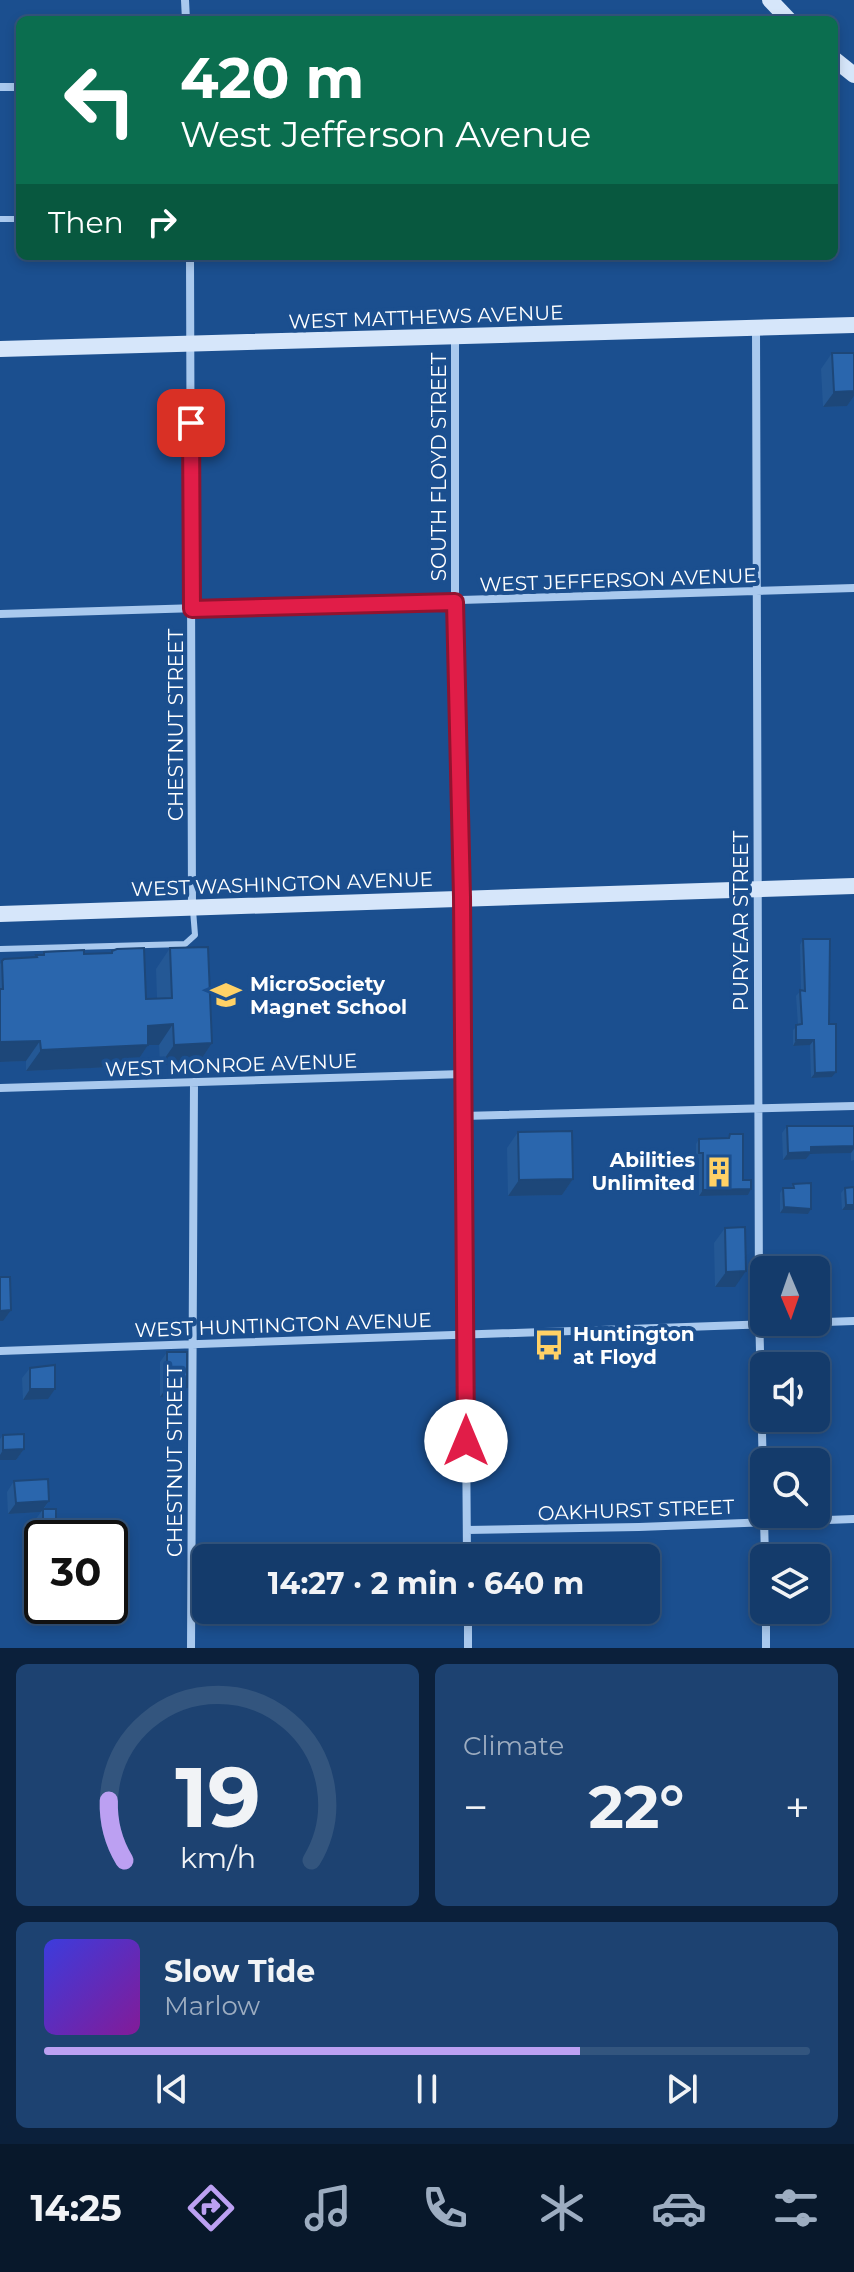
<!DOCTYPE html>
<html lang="en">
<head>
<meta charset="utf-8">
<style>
	:root { --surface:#143b6b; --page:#1d4271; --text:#f1f3f6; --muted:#9dadc1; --line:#33557e; --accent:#bca0f2 }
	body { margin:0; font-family:Montserrat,sans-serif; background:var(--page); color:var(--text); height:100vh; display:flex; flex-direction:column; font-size:30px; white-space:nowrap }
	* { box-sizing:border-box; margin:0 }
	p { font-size:26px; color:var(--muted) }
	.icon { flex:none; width:44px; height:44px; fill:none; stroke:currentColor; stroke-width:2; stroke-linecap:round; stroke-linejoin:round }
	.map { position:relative; height:1648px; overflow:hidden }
	.sheet { display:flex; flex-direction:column; gap:16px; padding:16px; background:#0b203b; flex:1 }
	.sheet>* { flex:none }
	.hud { position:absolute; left:16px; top:16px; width:822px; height:244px; border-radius:12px; box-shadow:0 4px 12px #0003,0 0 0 2px var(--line); background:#0b6e4f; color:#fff; overflow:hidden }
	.needle { width:52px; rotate:178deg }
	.controls { position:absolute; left:750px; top:1256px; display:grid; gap:16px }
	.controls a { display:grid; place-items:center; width:80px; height:80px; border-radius:12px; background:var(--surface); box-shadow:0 4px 12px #0003,0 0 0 2px var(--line); font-size:40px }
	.speed { position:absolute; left:24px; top:1520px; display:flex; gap:16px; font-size:40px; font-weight:700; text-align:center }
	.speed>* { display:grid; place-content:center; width:104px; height:104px; border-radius:50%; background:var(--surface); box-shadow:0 4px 12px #0003,0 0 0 2px var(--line); line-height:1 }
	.speed .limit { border:4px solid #111; border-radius:12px; background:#fff; color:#111 }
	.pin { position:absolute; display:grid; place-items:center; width:68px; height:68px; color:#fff; margin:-34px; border-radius:16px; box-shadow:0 4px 12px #0006 }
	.me { position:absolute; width:88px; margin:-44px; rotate:0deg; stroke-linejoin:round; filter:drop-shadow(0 0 6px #0008) }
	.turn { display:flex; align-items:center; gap:28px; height:168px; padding:0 32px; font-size:36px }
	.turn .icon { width:104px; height:104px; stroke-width:2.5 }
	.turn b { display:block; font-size:56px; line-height:68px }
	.then { display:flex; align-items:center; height:76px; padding:0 32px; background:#0003; gap:16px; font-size:30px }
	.big { font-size:60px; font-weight:700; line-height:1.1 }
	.sheet .tile { flex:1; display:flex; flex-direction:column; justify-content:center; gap:12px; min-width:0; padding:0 28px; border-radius:12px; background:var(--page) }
	.sheet .dial { align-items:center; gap:0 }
	.dial svg { height:208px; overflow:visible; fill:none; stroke:var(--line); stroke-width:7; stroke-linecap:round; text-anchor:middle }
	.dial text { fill:var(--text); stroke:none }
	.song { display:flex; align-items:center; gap:24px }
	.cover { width:96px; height:96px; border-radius:12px; background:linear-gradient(135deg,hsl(240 70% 55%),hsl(290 70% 35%)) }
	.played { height:8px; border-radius:4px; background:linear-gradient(90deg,var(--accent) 70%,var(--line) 70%) }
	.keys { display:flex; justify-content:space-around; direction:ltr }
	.heat { display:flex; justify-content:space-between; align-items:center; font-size:44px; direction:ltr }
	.sheet .tiles { flex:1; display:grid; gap:16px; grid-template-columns:1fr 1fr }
	.tile:last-child { grid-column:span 2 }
	.trip { position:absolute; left:192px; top:1544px; width:468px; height:80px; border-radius:12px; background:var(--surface); box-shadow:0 4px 12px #0003,0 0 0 2px var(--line); font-weight:700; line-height:80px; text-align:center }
	.menu { display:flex; height:128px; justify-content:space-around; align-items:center; background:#08182b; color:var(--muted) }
	.menu .icon { width:56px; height:56px }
	.menu .selected { color:var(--accent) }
	.menu b { font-size:36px; color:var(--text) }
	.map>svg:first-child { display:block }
</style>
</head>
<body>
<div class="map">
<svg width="854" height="1648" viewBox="0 0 854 1648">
	<rect width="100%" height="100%" fill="#1b4f8f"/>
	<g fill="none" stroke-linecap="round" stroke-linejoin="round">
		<path stroke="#a9c9ee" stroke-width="6" d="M0,219H20
			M0,949L185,944L195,935L193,910"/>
		<path stroke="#a9c9ee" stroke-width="8" d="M185,0L186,20
			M0,87H20
			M190,256L192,907
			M756,329L759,1311L764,1514
			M455,337V602L462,897L467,1558
			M0,614L854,588
			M0,1088L463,1074
			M463,1116L854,1106
			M0,1351L854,1321
			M764,1519L765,1558
			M467,1530L639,1527L854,1519
			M468,1610V1648
			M766,1610V1648
			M191,1648L194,1082"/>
		<path stroke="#d6e6fa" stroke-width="16" d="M770,0L789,20
			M834,59L854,75
			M0,349L854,325
			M0,914L854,886"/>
	</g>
	<path fill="#245895" d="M832,353H854V396L847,406L823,407L821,369Z
		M803,939L829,1024L836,1072L832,1077L811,1078L810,1045L793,1046V1030L798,1025L796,996L801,990L800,945Z
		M170,948L212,1043L198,1064L160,1065L159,1045H148L134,1066L26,1071V1061L0,1062V964L4,959L35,958L36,955H42L44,952L84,954L110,953L112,951L146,999L157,998L156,969Z
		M787,1126H854V1160L851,1161V1153L810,1154L806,1159L783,1160L782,1133Z
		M518,1132L573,1179L562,1195L508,1196L507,1148Z
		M730,1134L743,1180L751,1189L748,1195L699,1196V1158H696V1144L699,1139L727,1138Z
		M793,1184L811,1209L808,1214L780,1213V1193L783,1188H791Z
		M854,1187V1210H842L841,1193L845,1188Z
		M725,1228L735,1287H715L714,1243Z
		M167,1352L187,1387L180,1398L160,1397V1362Z
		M30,1368L48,1399L23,1400L22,1378Z
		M3,1435L24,1449L16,1460H0V1439Z
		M14,1481L49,1501L44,1509L56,1528L50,1538L36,1539L35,1520L41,1512L8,1514L7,1492Z"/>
	<path fill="#1d4779" d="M854,391V396L847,406L823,407L834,392Z
		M173,1024L159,1045H148L134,1066L26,1071L41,1050L148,1026Z
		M796,1040H814L810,1045L793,1046Z
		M40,1041L26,1061L0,1062V1042Z
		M212,1043L198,1064L160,1065L174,1045Z
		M836,1072L832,1077L811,1078L815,1073Z
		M854,1146V1149L851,1153L810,1154L806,1159L783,1160L788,1153L811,1147Z
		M573,1179L562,1195L508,1196L519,1180Z
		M751,1189L748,1195L699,1196L703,1190Z
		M846,1205H854V1210H842Z
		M784,1207L811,1209L808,1214L780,1213Z
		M746,1271L735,1287H715L726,1272Z
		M11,1310L3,1321H0V1311Z
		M167,1387H187L180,1398L160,1397Z
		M30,1389H55L48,1399L23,1400Z
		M24,1449L16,1460H0V1455L3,1450Z
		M49,1501L41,1512L8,1514L16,1503Z
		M43,1528H56L50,1538L36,1539Z"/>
	<path fill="#2a66ad" stroke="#1d4779" stroke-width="2" d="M832,353H854V391L834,392Z
		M803,939H830L829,1024H836V1072L815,1073L814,1040H796V1025L802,1024L800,990L805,991Z
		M208,947L212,1043L174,1045L173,1024L148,1026V1045L41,1050L40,1041L0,1042V989H3L2,961L4,959L37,957L36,955H44V952L84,950V954L112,953V951L117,949L144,948L146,999L172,998L170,948Z
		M787,1126H854V1146L811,1147V1152L788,1153Z
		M572,1131L573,1179L519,1180L518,1132Z
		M730,1134H743V1180H751V1189L703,1190V1153H699V1139L729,1138Z
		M811,1183V1209L784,1207L783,1188H794L793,1184Z
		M854,1187V1205H846L845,1188Z
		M745,1227L746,1271L726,1272L725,1228Z
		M0,1277H10L11,1310L0,1311Z
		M167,1352H187V1387H167Z
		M55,1365V1389H30V1368Z
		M24,1434V1449L3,1450V1435Z
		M48,1479L49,1501L16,1503L14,1481Z
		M43,1509H56V1528H43Z"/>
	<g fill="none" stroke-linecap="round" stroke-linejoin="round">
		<g stroke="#92132f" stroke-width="20">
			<path id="route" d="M191,423L192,609L455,602L462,897L466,1441"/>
		</g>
		<use href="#route" stroke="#e11d48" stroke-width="14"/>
	</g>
	<defs>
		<g id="school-bare" transform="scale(2.4)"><path d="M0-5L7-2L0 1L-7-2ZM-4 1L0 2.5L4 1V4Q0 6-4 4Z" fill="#ffd166" stroke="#1b4f8f" stroke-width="2.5" paint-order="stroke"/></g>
		<g id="building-bare" transform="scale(2.4)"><path d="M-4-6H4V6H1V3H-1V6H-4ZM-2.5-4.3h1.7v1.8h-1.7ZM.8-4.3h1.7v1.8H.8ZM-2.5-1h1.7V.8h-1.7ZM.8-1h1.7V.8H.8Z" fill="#ffd166" stroke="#1b4f8f" stroke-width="2.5" paint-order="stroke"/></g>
		<g id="bus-bare" transform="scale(2.4)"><path d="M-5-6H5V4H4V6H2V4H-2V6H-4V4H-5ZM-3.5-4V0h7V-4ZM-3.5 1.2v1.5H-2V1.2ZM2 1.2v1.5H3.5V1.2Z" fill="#ffd166" stroke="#1b4f8f" stroke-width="2.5" paint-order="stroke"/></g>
	</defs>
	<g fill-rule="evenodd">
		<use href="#school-bare" x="226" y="995"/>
		<use href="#building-bare" x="719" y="1172"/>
		<use href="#bus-bare" x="549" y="1345"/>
	</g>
	<g text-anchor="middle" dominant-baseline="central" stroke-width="8" stroke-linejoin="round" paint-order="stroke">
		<g font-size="20" fill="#fff" stroke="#1b4f8f">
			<text transform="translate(426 317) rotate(-2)">WEST MATTHEWS AVENUE</text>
			<text transform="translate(439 467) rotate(-90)">SOUTH FLOYD STREET</text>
			<text transform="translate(618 580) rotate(-2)">WEST JEFFERSON AVENUE</text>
			<text transform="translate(176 725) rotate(-90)">CHESTNUT STREET</text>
			<text transform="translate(282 884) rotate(-2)">WEST WASHINGTON AVENUE</text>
			<text transform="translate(741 921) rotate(-90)">PURYEAR STREET</text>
			<text transform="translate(231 1065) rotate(-2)">WEST MONROE AVENUE</text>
			<text transform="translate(283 1325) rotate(-2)">WEST HUNTINGTON AVENUE</text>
			<text transform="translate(175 1461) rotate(-90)">CHESTNUT STREET</text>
			<text transform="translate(636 1510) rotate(-2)">OAKHURST STREET</text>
		</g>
		<g font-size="20" font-weight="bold" fill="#fff" stroke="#1b4f8f" text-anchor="start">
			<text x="250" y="984">MicroSociety<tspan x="250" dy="23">Magnet School</tspan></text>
			<text x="695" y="1160" text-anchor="end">Abilities<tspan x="695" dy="23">Unlimited</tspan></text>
			<text x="573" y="1334">Huntington<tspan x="573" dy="23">at Floyd</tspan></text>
		</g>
	</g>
</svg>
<div class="controls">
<a><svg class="needle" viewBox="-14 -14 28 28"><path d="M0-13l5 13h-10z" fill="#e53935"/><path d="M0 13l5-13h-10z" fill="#9dadc1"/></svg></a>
<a><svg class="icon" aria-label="sound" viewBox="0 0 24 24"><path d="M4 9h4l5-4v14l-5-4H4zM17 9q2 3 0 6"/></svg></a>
<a><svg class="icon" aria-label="search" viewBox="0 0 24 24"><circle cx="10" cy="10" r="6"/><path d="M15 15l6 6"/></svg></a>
<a><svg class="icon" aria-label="layers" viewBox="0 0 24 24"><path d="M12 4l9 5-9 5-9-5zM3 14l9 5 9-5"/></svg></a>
</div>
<div class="speed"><div class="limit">30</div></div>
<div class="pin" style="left:191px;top:423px;background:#d93025"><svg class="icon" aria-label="arrive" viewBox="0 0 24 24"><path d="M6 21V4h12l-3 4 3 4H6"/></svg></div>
<svg class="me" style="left:466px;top:1441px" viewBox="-20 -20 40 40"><circle r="19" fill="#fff"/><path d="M0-13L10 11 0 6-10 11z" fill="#e11d48"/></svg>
<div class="trip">14:27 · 2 min · 640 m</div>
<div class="hud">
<div class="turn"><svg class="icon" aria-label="left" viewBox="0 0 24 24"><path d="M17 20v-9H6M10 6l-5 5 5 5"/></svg><div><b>420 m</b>West Jefferson Avenue</div></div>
<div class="then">Then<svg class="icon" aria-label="right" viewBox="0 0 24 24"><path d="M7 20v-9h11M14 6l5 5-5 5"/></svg></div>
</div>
</div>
<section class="sheet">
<div class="tiles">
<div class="tile dial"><svg viewBox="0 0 100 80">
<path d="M14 69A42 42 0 1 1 86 69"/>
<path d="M14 69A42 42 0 0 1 8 46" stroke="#bca0f2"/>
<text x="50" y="56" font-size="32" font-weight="700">19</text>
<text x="50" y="72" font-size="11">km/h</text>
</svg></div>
<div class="tile"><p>Climate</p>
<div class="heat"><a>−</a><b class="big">22°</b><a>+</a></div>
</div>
<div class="tile">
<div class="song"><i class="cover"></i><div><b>Slow Tide</b><p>Marlow</p></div></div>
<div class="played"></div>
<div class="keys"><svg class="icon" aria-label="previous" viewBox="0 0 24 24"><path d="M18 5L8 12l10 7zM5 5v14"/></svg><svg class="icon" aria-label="pause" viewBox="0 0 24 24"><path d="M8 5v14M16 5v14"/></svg><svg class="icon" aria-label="next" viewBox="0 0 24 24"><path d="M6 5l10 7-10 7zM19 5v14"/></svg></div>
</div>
</div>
</section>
<nav class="menu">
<b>14:25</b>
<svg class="icon selected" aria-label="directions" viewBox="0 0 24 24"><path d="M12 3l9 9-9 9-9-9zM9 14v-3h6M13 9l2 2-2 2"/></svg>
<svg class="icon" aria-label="music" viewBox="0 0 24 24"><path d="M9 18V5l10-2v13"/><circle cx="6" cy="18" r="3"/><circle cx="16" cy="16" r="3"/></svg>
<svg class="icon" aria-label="phone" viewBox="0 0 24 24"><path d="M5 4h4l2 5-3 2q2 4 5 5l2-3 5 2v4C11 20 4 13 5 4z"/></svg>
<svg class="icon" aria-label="climate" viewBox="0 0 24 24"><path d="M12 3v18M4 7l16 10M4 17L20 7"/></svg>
<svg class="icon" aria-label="car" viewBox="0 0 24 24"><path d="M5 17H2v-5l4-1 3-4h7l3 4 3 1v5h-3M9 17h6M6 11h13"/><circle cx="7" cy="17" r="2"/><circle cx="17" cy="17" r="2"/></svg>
<svg class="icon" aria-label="filters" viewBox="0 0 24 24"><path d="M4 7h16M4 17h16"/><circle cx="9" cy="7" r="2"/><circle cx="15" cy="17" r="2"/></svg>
</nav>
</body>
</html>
